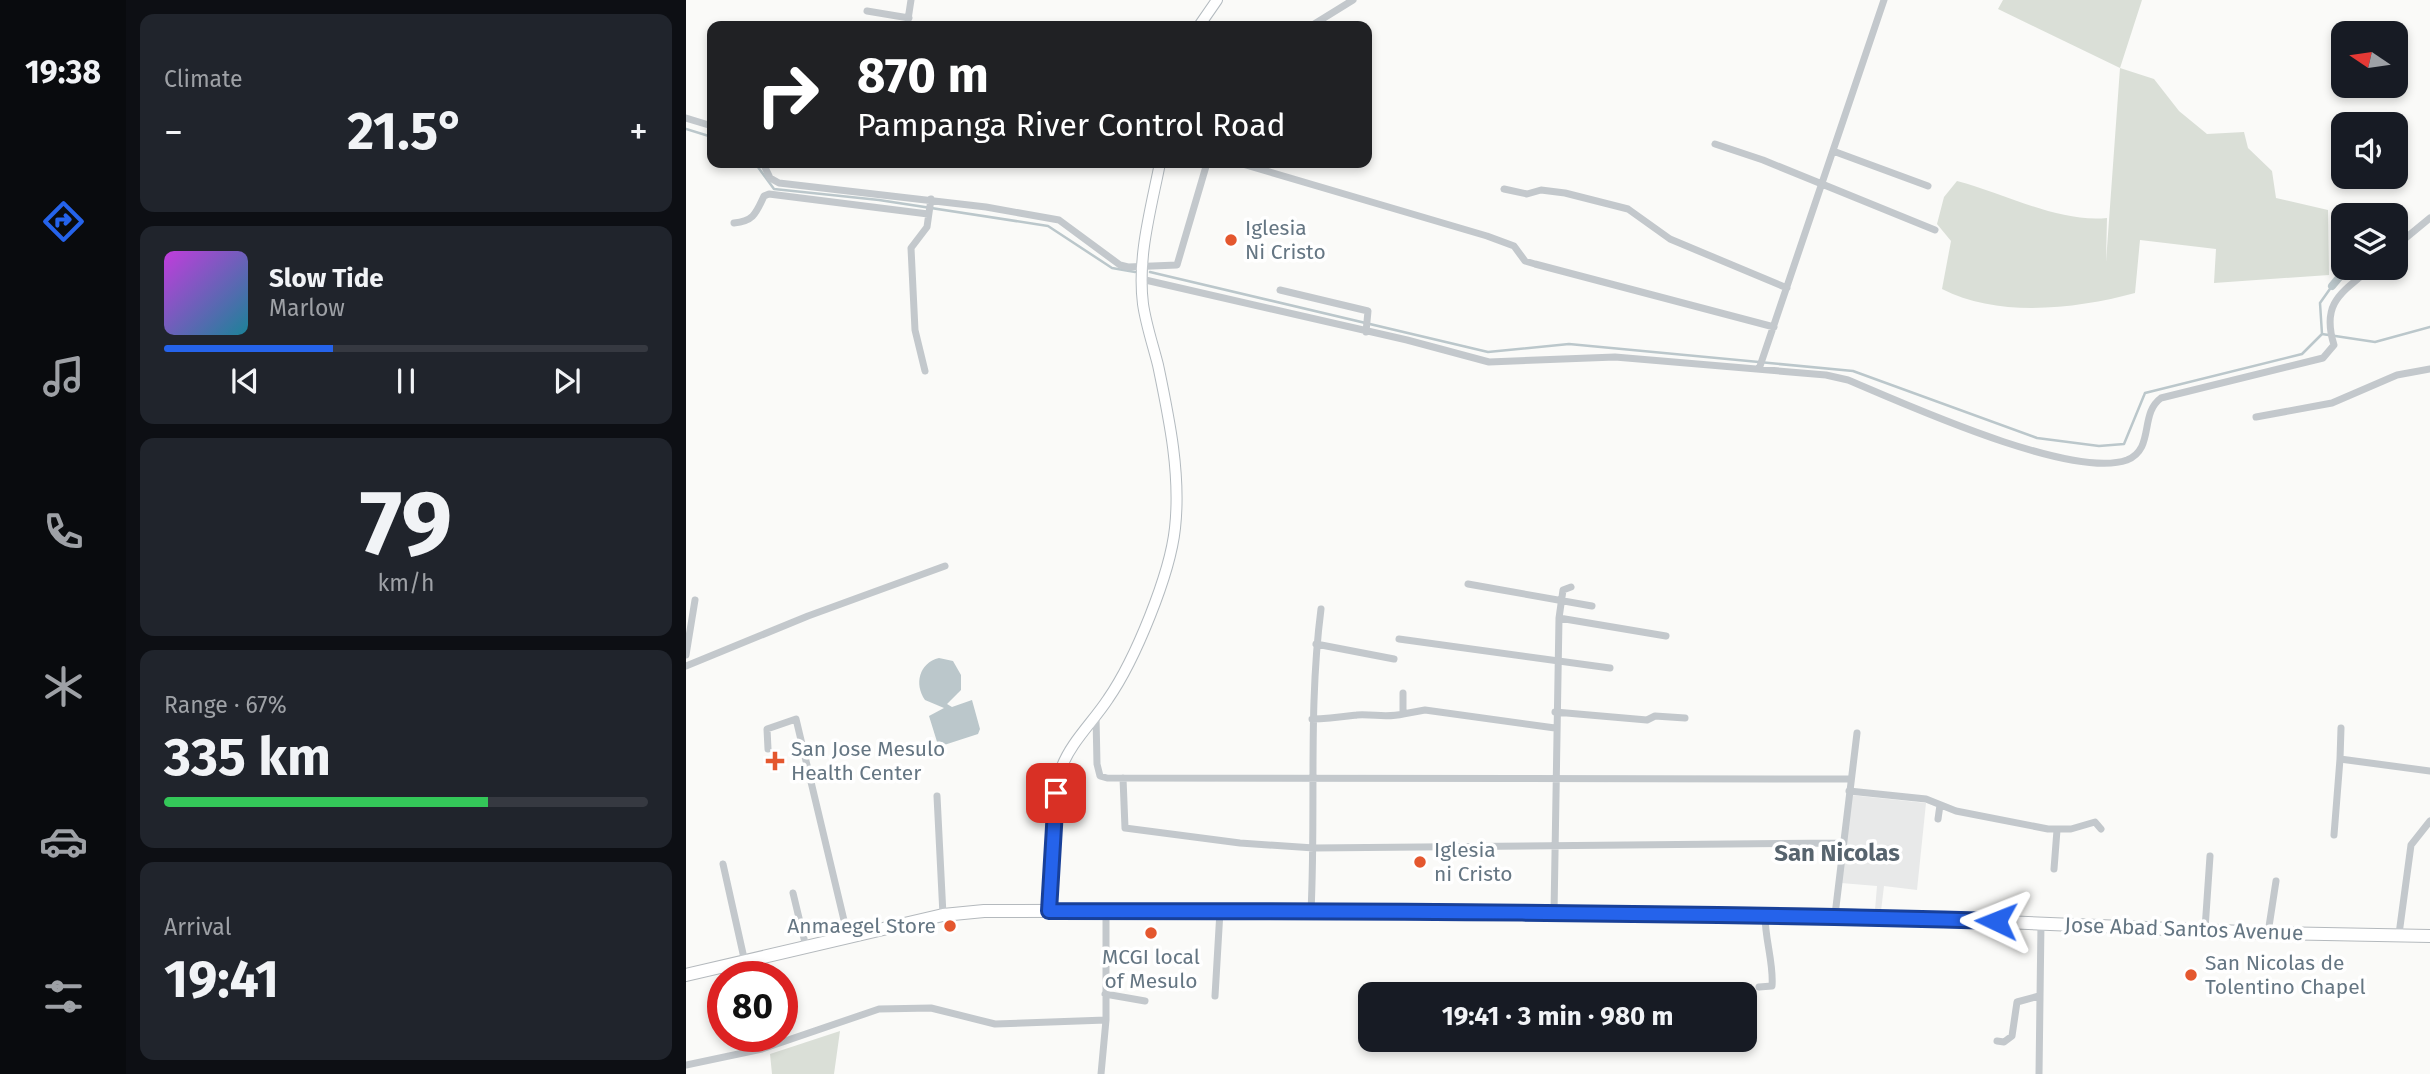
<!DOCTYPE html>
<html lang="en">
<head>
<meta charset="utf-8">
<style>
	:root { --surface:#171b24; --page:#20242c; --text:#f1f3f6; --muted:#9ea1a6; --line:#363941; --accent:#2563eb }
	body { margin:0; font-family:"Fira Sans",sans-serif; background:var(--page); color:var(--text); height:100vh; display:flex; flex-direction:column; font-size:26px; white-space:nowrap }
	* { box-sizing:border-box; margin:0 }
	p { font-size:23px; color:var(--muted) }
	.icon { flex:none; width:38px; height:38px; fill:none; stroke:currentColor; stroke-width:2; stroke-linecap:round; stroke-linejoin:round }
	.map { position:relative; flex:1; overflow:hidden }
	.panel { display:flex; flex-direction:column; gap:14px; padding:14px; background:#0d0f14; width:560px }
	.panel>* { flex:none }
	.top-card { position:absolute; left:21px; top:21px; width:665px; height:147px; border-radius:14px; box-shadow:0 4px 10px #0003; background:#202124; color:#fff; overflow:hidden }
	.needle { width:46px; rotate:283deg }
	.fabs { position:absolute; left:1645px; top:21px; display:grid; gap:14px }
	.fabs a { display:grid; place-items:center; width:77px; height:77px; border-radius:14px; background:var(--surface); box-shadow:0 4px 10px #0003; font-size:35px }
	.speed { position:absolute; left:21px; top:961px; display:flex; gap:14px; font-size:35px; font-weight:700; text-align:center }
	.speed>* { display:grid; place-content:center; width:91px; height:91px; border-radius:50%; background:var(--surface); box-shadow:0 4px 10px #0003; line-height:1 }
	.speed .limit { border:10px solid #d22; background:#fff; color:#111 }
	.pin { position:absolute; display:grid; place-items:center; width:60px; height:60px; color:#fff; margin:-30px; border-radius:14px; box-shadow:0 4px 10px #0006 }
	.me { position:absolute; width:77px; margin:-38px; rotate:272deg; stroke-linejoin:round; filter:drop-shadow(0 0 5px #0008) }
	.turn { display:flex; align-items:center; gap:24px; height:147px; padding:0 35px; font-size:32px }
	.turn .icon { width:91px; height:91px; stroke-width:2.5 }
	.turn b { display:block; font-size:49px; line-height:60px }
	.big { font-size:52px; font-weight:700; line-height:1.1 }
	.panel .tile { flex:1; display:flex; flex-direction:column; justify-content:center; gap:10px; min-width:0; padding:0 24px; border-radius:14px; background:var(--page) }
	.panel .dial { align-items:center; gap:0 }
	.dial b { font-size:91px; line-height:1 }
	.song { display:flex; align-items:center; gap:21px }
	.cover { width:84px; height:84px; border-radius:10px; background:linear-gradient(135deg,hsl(290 70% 55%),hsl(190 70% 35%)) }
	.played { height:7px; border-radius:4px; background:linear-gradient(90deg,var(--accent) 35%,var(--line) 35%) }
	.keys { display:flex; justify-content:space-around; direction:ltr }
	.heat { display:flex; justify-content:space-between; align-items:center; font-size:38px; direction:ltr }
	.charge { height:10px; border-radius:5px; background:linear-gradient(90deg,#34c759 67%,var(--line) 0) }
	.trip { position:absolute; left:672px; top:982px; width:399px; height:70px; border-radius:14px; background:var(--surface); box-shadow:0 4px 10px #0003; font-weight:700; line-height:70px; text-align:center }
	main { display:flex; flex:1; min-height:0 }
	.dock { display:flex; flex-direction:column; width:126px; justify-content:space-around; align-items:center; background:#090b0e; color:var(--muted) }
	.dock .icon { width:49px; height:49px }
	.dock .active { color:var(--accent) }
	.dock b { font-size:32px; color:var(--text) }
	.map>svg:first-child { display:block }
</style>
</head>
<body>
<main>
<nav class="dock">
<b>19:38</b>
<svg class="icon active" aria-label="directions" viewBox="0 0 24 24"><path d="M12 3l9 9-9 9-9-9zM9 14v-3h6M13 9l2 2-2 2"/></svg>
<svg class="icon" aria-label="music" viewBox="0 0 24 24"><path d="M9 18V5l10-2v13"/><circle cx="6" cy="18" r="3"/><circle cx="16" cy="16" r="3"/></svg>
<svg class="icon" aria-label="phone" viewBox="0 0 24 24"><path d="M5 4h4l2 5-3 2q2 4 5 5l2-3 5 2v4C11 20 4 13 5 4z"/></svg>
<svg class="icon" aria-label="climate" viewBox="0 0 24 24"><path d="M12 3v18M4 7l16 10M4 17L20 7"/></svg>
<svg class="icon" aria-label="car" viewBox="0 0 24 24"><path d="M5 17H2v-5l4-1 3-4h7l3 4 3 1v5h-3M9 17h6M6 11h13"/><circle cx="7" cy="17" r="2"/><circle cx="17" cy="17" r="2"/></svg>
<svg class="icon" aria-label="filters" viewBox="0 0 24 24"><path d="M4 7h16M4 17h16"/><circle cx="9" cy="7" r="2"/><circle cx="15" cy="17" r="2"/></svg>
</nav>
<section class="panel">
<div class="tile"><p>Climate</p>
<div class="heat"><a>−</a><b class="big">21.5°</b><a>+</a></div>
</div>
<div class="tile">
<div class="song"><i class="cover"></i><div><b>Slow Tide</b><p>Marlow</p></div></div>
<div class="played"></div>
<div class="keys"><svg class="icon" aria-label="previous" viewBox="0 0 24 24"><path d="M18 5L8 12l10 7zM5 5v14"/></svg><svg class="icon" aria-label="pause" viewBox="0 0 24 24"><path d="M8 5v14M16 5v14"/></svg><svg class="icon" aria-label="next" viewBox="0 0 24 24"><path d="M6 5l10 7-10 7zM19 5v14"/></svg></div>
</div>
<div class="tile dial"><b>79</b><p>km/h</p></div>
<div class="tile"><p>Range · 67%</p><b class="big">335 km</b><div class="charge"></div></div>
<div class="tile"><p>Arrival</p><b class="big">19:41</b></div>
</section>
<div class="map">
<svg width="1744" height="1074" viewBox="0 0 1744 1074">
	<rect width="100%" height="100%" fill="#fafaf8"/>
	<path fill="#e8e9e9" d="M1164,795L1240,803L1231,890L1198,886L1195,911L1189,910L1191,886L1155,883Z"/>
	<path fill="#dadfd7" d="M1317,0H1456L1434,68L1468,79L1493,111L1521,134L1558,132L1562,148L1586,171L1590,198L1642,210L1643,275L1528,283L1530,249L1454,240L1449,293C1390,309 1312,318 1256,289L1265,241L1251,224L1258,197L1271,181C1318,193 1372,223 1421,218L1420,262L1434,68L1312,9Z
		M154,1031L148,1074H86L84,1054Z"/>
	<path fill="#bbc7cb" d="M253,658L267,661L275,675V690L261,704L266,707L286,700L294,729L292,734L255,746L252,745L243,716L258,708L239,700C228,684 233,663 253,658Z"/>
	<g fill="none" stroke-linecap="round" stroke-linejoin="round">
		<path stroke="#bbc7cb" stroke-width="2.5" d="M0,129L26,137
			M69,163L88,189L193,200L362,226L426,268L449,272
			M464,272L802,352L883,344L1167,371L1351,438L1413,446L1438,444L1459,393L1616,354L1636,334L1634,303L1646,286
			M1636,334L1689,342L1744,327"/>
		<path stroke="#bbc7cb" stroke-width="8" d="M1646,286L1661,268"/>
		<g stroke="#b3babf" stroke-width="12">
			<path id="secondary" d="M513,26L531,0
				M363,911C365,868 362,810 375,769C384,743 407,722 422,699C449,660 484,575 489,528C495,474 483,418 472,365C467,345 460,325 457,304C451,257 465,209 474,163"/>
		</g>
		<g stroke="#b4b9bd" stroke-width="14">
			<path id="trunk" d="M0,975L257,915L298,911L715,910L1149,915L1582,933L1744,936"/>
		</g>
		<path stroke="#c3c8cc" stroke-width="7" d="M181,11L223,18
			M221,26L225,0
			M625,26L667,0
			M0,118L26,126
			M1029,144L1077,160L1249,230
			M1147,151L1242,186
			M77,163L84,178L93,183L300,207L373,220L434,265L442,267L491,265L521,163
			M553,163L801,236L828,246L839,261L849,264L1088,327
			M818,189L841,194L855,190L879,193L942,209L984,239L1101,288
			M48,223C68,221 70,213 78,196L83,194L242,214
			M1710,246L1744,218
			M455,279L721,340L803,362L929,357L1140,375L1162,380C1219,404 1386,480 1441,460C1469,449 1453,414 1475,398L1637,358L1648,345C1635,303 1655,293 1685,268
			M594,290L682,311L680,332
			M1073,369L1198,0
			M239,371L229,330L225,248L241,227L245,199
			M1570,417L1646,403L1711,375L1744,369
			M782,584L906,606
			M873,618L980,636
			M713,639L924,668
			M630,644L708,659
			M0,655L9,600
			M0,666L122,616L259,566
			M869,712L961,720L969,716L999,718
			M717,714L739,710L869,728
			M410,717L411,764L414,776L421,778L1165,779
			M626,719C642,719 656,717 671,715C688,714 701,718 717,714V693
			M82,749L81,729L110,719L162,937
			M1654,759L1655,728
			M437,778L439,828L554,843L628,848L1157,843
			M1163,791L1240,799L1270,811L1362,829H1385L1409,822L1415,829
			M251,796L257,915
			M1252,819L1254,805
			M1648,835L1654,759L1744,771
			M37,864L62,976
			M1368,869L1371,830
			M107,893L120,947
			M625,911C630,810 622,709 635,609
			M868,913L873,618L877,590L885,587
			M1149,915L1171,733
			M1519,929L1524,856
			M1582,933L1590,881
			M1713,934L1725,845L1744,821
			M1073,987L1086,986C1088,965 1079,939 1079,916
			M419,994L459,1001
			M529,996L534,911
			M73,1036L76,1049
			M1311,1041L1318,1042L1326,1036L1331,1002L1353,996
			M0,1065L76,1049L193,1009L245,1008L309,1024L420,1020
			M415,1074L420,1020V911
			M1353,1074L1355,923"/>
		<use href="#secondary" stroke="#fff" stroke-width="10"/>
		<use href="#trunk" stroke="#fff" stroke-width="12"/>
	</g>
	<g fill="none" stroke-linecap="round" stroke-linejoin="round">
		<g stroke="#184099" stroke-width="18">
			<path id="route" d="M370,793L363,911C678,911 994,912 1310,921"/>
		</g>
		<use href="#route" stroke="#2563eb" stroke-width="12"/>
	</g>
	<g fill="#e4572e" stroke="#fff" stroke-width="2.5">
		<circle cx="545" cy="240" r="7"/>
		<path d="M85.5 750.5h7v7h7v7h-7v7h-7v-7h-7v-7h7z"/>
		<circle cx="734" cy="862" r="7"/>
		<circle cx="264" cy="926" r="7"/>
		<circle cx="465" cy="933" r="7"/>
		<circle cx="1505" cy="975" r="7"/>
	</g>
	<g text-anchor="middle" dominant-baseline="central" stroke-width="7" stroke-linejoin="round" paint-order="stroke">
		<g font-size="21" fill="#657683" stroke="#fff" text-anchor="start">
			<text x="559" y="228">Iglesia<tspan x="559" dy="24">Ni Cristo</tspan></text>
			<text x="105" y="749">San Jose Mesulo<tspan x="105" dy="24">Health Center</tspan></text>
			<text x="748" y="850">Iglesia<tspan x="748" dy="24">ni Cristo</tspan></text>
			<text x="250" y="926" text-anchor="end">Anmaegel Store</text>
			<text x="465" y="957" text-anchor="middle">MCGI local<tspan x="465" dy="24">of Mesulo</tspan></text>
			<text x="1519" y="963">San Nicolas de<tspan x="1519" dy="24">Tolentino Chapel</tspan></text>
		</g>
		<g font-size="21" fill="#657683" stroke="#fff">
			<text transform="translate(1498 929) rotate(2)">Jose Abad Santos Avenue</text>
		</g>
		<g font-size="24" font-weight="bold" fill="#57646e" stroke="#fff">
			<text x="1151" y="853">San Nicolas</text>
		</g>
	</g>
</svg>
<div class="fabs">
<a><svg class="needle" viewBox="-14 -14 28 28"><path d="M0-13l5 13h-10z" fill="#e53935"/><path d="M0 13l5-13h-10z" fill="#9ea1a6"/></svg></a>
<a><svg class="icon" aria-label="sound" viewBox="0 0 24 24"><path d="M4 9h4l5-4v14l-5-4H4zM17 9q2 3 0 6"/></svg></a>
<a><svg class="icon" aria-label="layers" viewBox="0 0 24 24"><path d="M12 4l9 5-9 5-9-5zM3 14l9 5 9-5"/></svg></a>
</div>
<div class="speed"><div class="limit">80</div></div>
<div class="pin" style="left:370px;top:793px;background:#d93025"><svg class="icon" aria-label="arrive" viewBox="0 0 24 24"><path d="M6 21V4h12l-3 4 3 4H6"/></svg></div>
<svg class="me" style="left:1310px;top:921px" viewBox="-20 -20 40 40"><path d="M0-17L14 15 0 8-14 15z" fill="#2563eb" stroke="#fff" stroke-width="4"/></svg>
<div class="trip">19:41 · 3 min · 980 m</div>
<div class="top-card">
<div class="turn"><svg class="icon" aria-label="right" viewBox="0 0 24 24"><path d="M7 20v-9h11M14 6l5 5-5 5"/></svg><div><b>870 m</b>Pampanga River Control Road</div></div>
</div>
</div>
</main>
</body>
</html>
